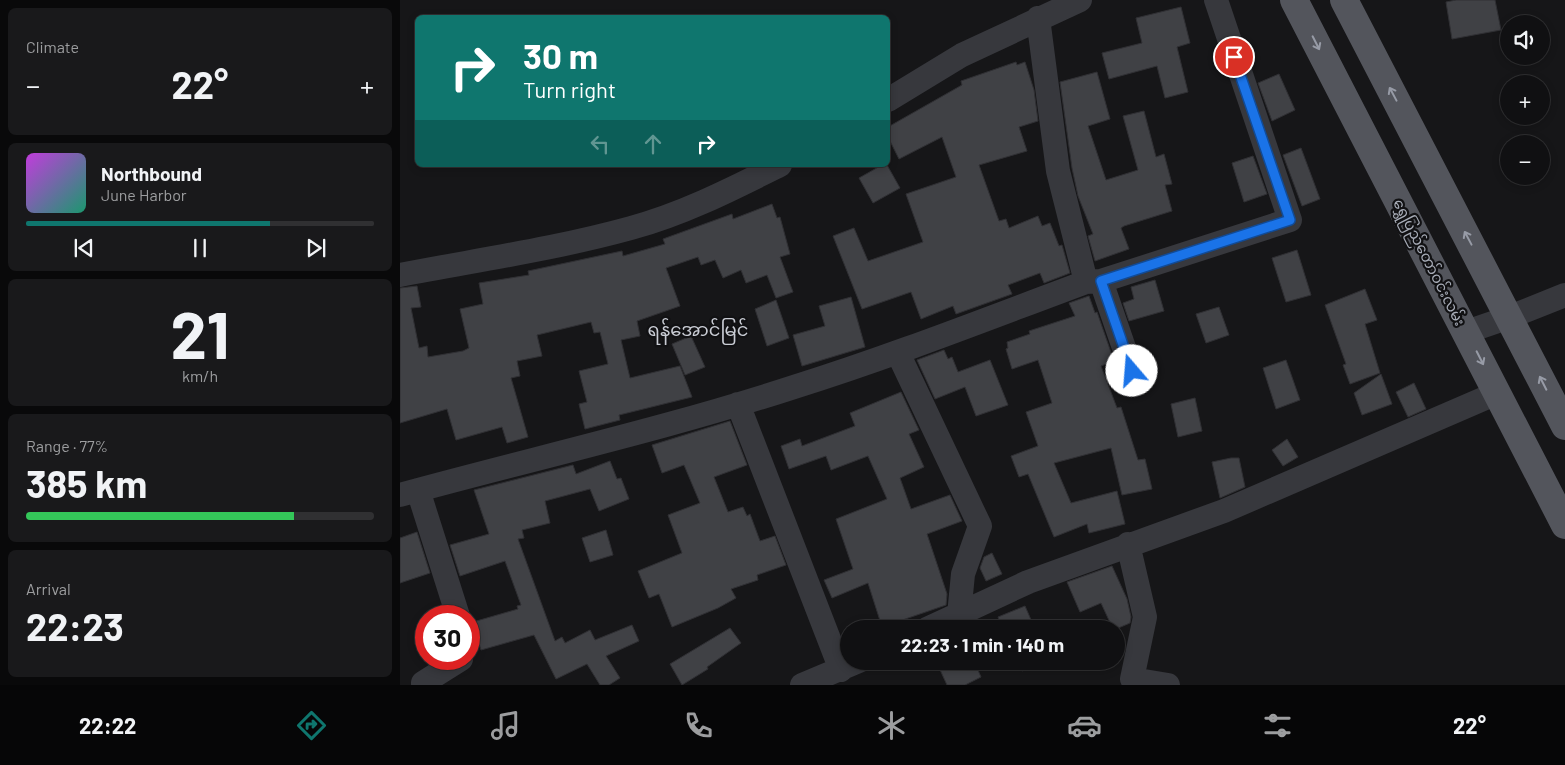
<!DOCTYPE html>
<html lang="en">
<head>
<meta charset="utf-8">
<style>
	:root { --surface:#101012; --page:#19191b; --text:#f1f3f6; --muted:#9c9d9f; --line:#303032; --accent:#0f766e }
	body { margin:0; font-family:Barlow,"Noto Sans Myanmar",sans-serif; background:var(--page); color:var(--text); height:100vh; display:flex; flex-direction:column; font-size:19px; white-space:nowrap }
	* { box-sizing:border-box; margin:0 }
	p { font-size:16px; color:var(--muted) }
	.icon { flex:none; width:28px; height:28px; fill:none; stroke:currentColor; stroke-width:2; stroke-linecap:round; stroke-linejoin:round }
	.map { position:relative; flex:1; overflow:hidden }
	.details { display:flex; flex-direction:column; gap:8px; padding:8px; background:#09090a; width:400px }
	.details>* { flex:none }
	.hud { position:absolute; left:15px; top:15px; width:475px; height:152px; border-radius:8px; box-shadow:0 2px 8px #0003,0 0 0 1px var(--line); background:#0f766e; color:#fff; overflow:hidden }
	.tools { position:absolute; left:1100px; top:15px; display:grid; gap:10px }
	.tools a { display:grid; place-items:center; width:50px; height:50px; border-radius:50%; background:var(--surface); box-shadow:0 2px 8px #0003,0 0 0 1px var(--line); font-size:25px }
	.speed { position:absolute; left:15px; top:605px; display:flex; gap:10px; font-size:25px; font-weight:700; text-align:center }
	.speed>* { display:grid; place-content:center; width:65px; height:65px; border-radius:50%; background:var(--surface); box-shadow:0 2px 8px #0003,0 0 0 1px var(--line); line-height:1 }
	.speed .limit { border:8px solid #d22; background:#fff; color:#111 }
	.pin { position:absolute; display:grid; place-items:center; width:42px; height:42px; color:#fff; margin:-21px; border:2px solid #fff; border-radius:50%; box-shadow:0 1px 5px #0007 }
	.me { position:absolute; width:55px; margin:-28px; rotate:342deg; stroke-linejoin:round; filter:drop-shadow(0 0 4px #0008) }
	.turn { display:flex; align-items:center; gap:18px; height:105px; padding:0 25px; font-size:22px }
	.turn .icon { width:65px; height:65px; stroke-width:2.5 }
	.turn b { display:block; font-size:35px; line-height:42px }
	.lanes { display:flex; align-items:center; height:48px; padding:0 25px; background:#0003; justify-content:center; gap:25px; direction:ltr }
	.lanes .off { opacity:.35 }
	.big { font-size:38px; font-weight:700; line-height:1.1 }
	.details .widget { flex:1; display:flex; flex-direction:column; justify-content:center; gap:8px; min-width:0; padding:0 18px; border-radius:8px; background:var(--page) }
	.details .dial { align-items:center; gap:0 }
	.dial b { font-size:65px; line-height:1 }
	.song { display:flex; align-items:center; gap:15px }
	.cover { width:60px; height:60px; border-radius:8px; background:linear-gradient(135deg,hsl(290 70% 55%),hsl(160 70% 35%)) }
	.played { height:5px; border-radius:2px; background:linear-gradient(90deg,var(--accent) 70%,var(--line) 70%) }
	.keys { display:flex; justify-content:space-around; direction:ltr }
	.heat { display:flex; justify-content:space-between; align-items:center; font-size:28px; direction:ltr }
	.charge { height:8px; border-radius:4px; background:linear-gradient(90deg,#34c759 77%,var(--line) 0) }
	.trip { position:absolute; left:440px; top:620px; width:285px; height:50px; border-radius:25px; background:var(--surface); box-shadow:0 2px 8px #0003,0 0 0 1px var(--line); font-weight:700; line-height:50px; text-align:center }
	.dock { display:flex; height:80px; justify-content:space-around; align-items:center; background:#060607; color:var(--muted) }
	.dock .icon { width:35px; height:35px }
	.dock .selected { color:var(--accent) }
	.dock b { font-size:22px; color:var(--text) }
	main { display:flex; flex:1; min-height:0 }
	.map>svg:first-child { display:block }
</style>
</head>
<body>
<main>
<section class="details">
<div class="widget"><p>Climate</p>
<div class="heat"><a>−</a><b class="big">22°</b><a>+</a></div>
</div>
<div class="widget">
<div class="song"><i class="cover"></i><div><b>Northbound</b><p>June Harbor</p></div></div>
<div class="played"></div>
<div class="keys"><svg class="icon" aria-label="previous" viewBox="0 0 24 24"><path d="M18 5L8 12l10 7zM5 5v14"/></svg><svg class="icon" aria-label="pause" viewBox="0 0 24 24"><path d="M8 5v14M16 5v14"/></svg><svg class="icon" aria-label="next" viewBox="0 0 24 24"><path d="M6 5l10 7-10 7zM19 5v14"/></svg></div>
</div>
<div class="widget dial"><b>21</b><p>km/h</p></div>
<div class="widget"><p>Range · 77%</p><b class="big">385 km</b><div class="charge"></div></div>
<div class="widget"><p>Arrival</p><b class="big">22:23</b></div>
</section>
<div class="map">
<svg width="1165" height="685" viewBox="0 0 1165 685">
	<rect width="100%" height="100%" fill="#161618"/>
	<path fill="#404145" stroke="#303034" d="M1056,0H1095L1101,30L1052,39L1046,2Z
		M781,7L790,43L777,47L788,92L765,98L757,66L709,79L702,53L742,43L736,18Z
		M616,62L617,65L625,62L634,90L638,121L619,127L627,151L579,165L599,221L606,219L609,228L638,216L642,226L650,223L659,246L662,245L670,273L644,283L640,273L608,285L612,294L556,314L553,306L521,319L511,292L462,309L433,236L454,228L468,261L523,242L506,194L556,177L542,137L499,159L488,137V127L562,85L561,81Z
		M697,72L710,119L688,126L706,180L738,170L723,116L744,111L756,157L764,154L772,184L765,185L772,211L724,226L721,228L729,249L695,261L688,236L693,234L678,196L672,168L660,82Z
		M879,74L895,110L872,121L858,83Z
		M901,148L920,199L902,206L883,155Z
		M853,156L867,194L844,202L832,163Z
		M482,165H487L500,188L473,203L459,178Z
		M372,204L377,218L380,217L390,254L380,257L393,292L376,298L367,275L346,283L341,270L323,278L315,260L301,265L298,257L266,268L280,306L237,321L240,336L221,340L230,378L280,366L292,397L219,415L220,420L185,429L179,404L187,402L179,371L208,364L200,332L194,333L191,322L137,335L142,356L117,361L120,376L111,378L128,437L107,443L102,427L56,440L47,409L0,423V288L17,286L21,307L11,308L19,348L27,346L28,357L63,351L69,348L60,309L83,304L79,283L129,275L128,271L222,251L223,256L265,244L263,239L332,214L333,219Z
		M897,250L911,295L886,302L872,258Z
		M755,280L764,311L729,321L723,303L734,299L731,287Z
		M965,289L977,320L965,324L980,373L950,384L943,365L946,364L925,305Z
		M689,296L695,313L697,312L714,361L701,366L717,408L721,407L738,460L745,459L752,489L722,495L711,448L654,463L671,503L717,491L725,524L689,533L687,524L654,537L628,474L619,477L611,456L638,446L626,412L652,403L638,360L612,369L606,349L608,348L607,342L630,334L629,331L675,316L669,303Z
		M451,297L465,347L402,366L393,335L425,326L419,306Z
		M376,300L389,338L367,346L355,309Z
		M819,307L829,335L806,343L796,314Z
		M291,336L305,367L285,375L272,344Z
		M544,350L548,359L552,357L558,372L590,360L608,405L576,416L565,387L535,399L517,360Z
		M886,360L900,400L876,409L863,368Z
		M981,374L992,404L962,415L954,393Z
		M1014,383L1026,409L1008,417L996,392Z
		M501,392L519,430L509,434L524,467L500,478L511,509L550,495L562,521L527,534L547,594L546,605L482,627L468,583L432,598L424,580L453,569L436,519L487,499L468,456L431,470L426,456L389,469L381,446L400,439L402,446L455,426L450,413Z
		M795,398L802,431L778,437L771,404Z
		M330,421L347,465L314,477L328,512L343,507L347,516L350,514L360,541L375,536L386,565L357,575L358,580L331,589L336,598L318,608L272,627L259,594L249,598L238,571L282,553L268,515L300,503L284,465L262,473L252,445Z
		M887,439L898,457L883,466L872,450Z
		M831,458H839L845,487L820,498L812,462Z
		M210,461L217,479L221,478L229,499L199,511L190,489L145,501L150,523L122,530L124,538L118,539L155,641L162,637L165,643L190,630L195,640L232,625L239,641L206,656L220,678L209,685H200L187,664L156,679L134,635L81,650L73,622L118,609L117,606L121,605L105,561L60,576L50,545L89,534L74,490L173,465L176,474Z
		M206,530L213,555L190,562L182,538Z
		M17,532L30,573L0,583V538Z
		M592,553L602,574L586,581L580,568L584,557Z
		M712,566L727,599L731,617L730,623L716,629H713L701,603L680,612L667,582Z
		M625,606L635,629H603L598,617Z
		M330,628L341,643L307,667L308,669L282,685L270,664Z
		M536,661H574L581,677L565,685H547Z
		M617,661H644L622,671Z"/>
	<g fill="none" stroke-linecap="round" stroke-linejoin="round">
		<path stroke="#37383d" stroke-width="24" d="M638,18L658,171L686,282L701,281L890,220L816,0
			M488,100L562,55L680,0
			M0,275C77,260 155,249 231,228C283,214 332,189 380,165
			M701,281L732,371
			M1066,332L1110,317L1165,295
			M498,353L580,526L563,574L559,615
			M338,404L441,670
			M18,490L58,616
			M0,495C131,459 265,429 394,387C493,356 589,318 686,282
			M728,544L745,617L732,679L768,685
			M527,629L628,582L824,511L1097,393
			M23,683L61,659
			M402,685L459,661"/>
		<path stroke="#53555c" stroke-width="28" d="M894,0L1165,525
			M944,0L1165,426"/>
	</g>
	<defs><path id="oneway-shaft" d="M-6 0H5M1.5-3L5.5 0L1.5 3" fill="none" stroke-width="1.6" stroke-linecap="round" stroke-linejoin="round" transform="scale(1.25)"/></defs>
	<g stroke="#979ba6">
		<use href="#oneway-shaft" transform="translate(916 43) rotate(63)"/>
		<use href="#oneway-shaft" transform="translate(993 94) rotate(-118)"/>
		<use href="#oneway-shaft" transform="translate(1068 238) rotate(-118)"/>
		<use href="#oneway-shaft" transform="translate(1080 358) rotate(63)"/>
		<use href="#oneway-shaft" transform="translate(1143 383) rotate(-117)"/>
	</g>
	<g fill="none" stroke-linecap="round" stroke-linejoin="round">
		<g stroke="#114b97" stroke-width="12">
			<path id="route" d="M732,371L701,281L890,220L834,57"/>
		</g>
		<use href="#route" stroke="#1a73e8" stroke-width="9"/>
	</g>
	<g text-anchor="middle" dominant-baseline="central" stroke-width="4.5" stroke-linejoin="round" paint-order="stroke">
		<g font-size="15" fill="#a8adb8" stroke="#111113">
			<text transform="translate(1030 262) rotate(63)">ရွှေပြည်တော်ဝင်းလမ်း</text>
		</g>
		<g font-size="18" fill="#c9ccd4" stroke="#111113">
			<text x="298" y="329">ရန်အောင်မြင်</text>
		</g>
	</g>
</svg>
<div class="tools">
<a><svg class="icon" aria-label="sound" viewBox="0 0 24 24"><path d="M4 9h4l5-4v14l-5-4H4zM17 9q2 3 0 6"/></svg></a>
<a>+</a>
<a>−</a>
</div>
<div class="speed"><div class="limit">30</div></div>
<div class="pin" style="left:834px;top:57px;background:#d93025"><svg class="icon" aria-label="arrive" viewBox="0 0 24 24"><path d="M6 21V4h12l-3 4 3 4H6"/></svg></div>
<svg class="me" style="left:732px;top:371px" viewBox="-20 -20 40 40"><circle r="19" fill="#fff"/><path d="M0-13L10 11 0 6-10 11z" fill="#1a73e8"/></svg>
<div class="trip">22:23 · 1 min · 140 m</div>
<div class="hud">
<div class="turn"><svg class="icon" aria-label="right" viewBox="0 0 24 24"><path d="M7 20v-9h11M14 6l5 5-5 5"/></svg><div><b>30 m</b>Turn right</div></div>
<div class="lanes"><svg class="icon off" aria-label="left" viewBox="0 0 24 24"><path d="M17 20v-9H6M10 6l-5 5 5 5"/></svg><svg class="icon off" aria-label="ahead" viewBox="0 0 24 24"><path d="M12 20V5M6 11l6-6 6 6"/></svg><svg class="icon" aria-label="right" viewBox="0 0 24 24"><path d="M7 20v-9h11M14 6l5 5-5 5"/></svg></div>
</div>
</div>
</main>
<nav class="dock">
<b>22:22</b>
<svg class="icon selected" aria-label="directions" viewBox="0 0 24 24"><path d="M12 3l9 9-9 9-9-9zM9 14v-3h6M13 9l2 2-2 2"/></svg>
<svg class="icon" aria-label="music" viewBox="0 0 24 24"><path d="M9 18V5l10-2v13"/><circle cx="6" cy="18" r="3"/><circle cx="16" cy="16" r="3"/></svg>
<svg class="icon" aria-label="phone" viewBox="0 0 24 24"><path d="M5 4h4l2 5-3 2q2 4 5 5l2-3 5 2v4C11 20 4 13 5 4z"/></svg>
<svg class="icon" aria-label="climate" viewBox="0 0 24 24"><path d="M12 3v18M4 7l16 10M4 17L20 7"/></svg>
<svg class="icon" aria-label="car" viewBox="0 0 24 24"><path d="M5 17H2v-5l4-1 3-4h7l3 4 3 1v5h-3M9 17h6M6 11h13"/><circle cx="7" cy="17" r="2"/><circle cx="17" cy="17" r="2"/></svg>
<svg class="icon" aria-label="filters" viewBox="0 0 24 24"><path d="M4 7h16M4 17h16"/><circle cx="9" cy="7" r="2"/><circle cx="15" cy="17" r="2"/></svg>
<b>22°</b>
</nav>
</body>
</html>
